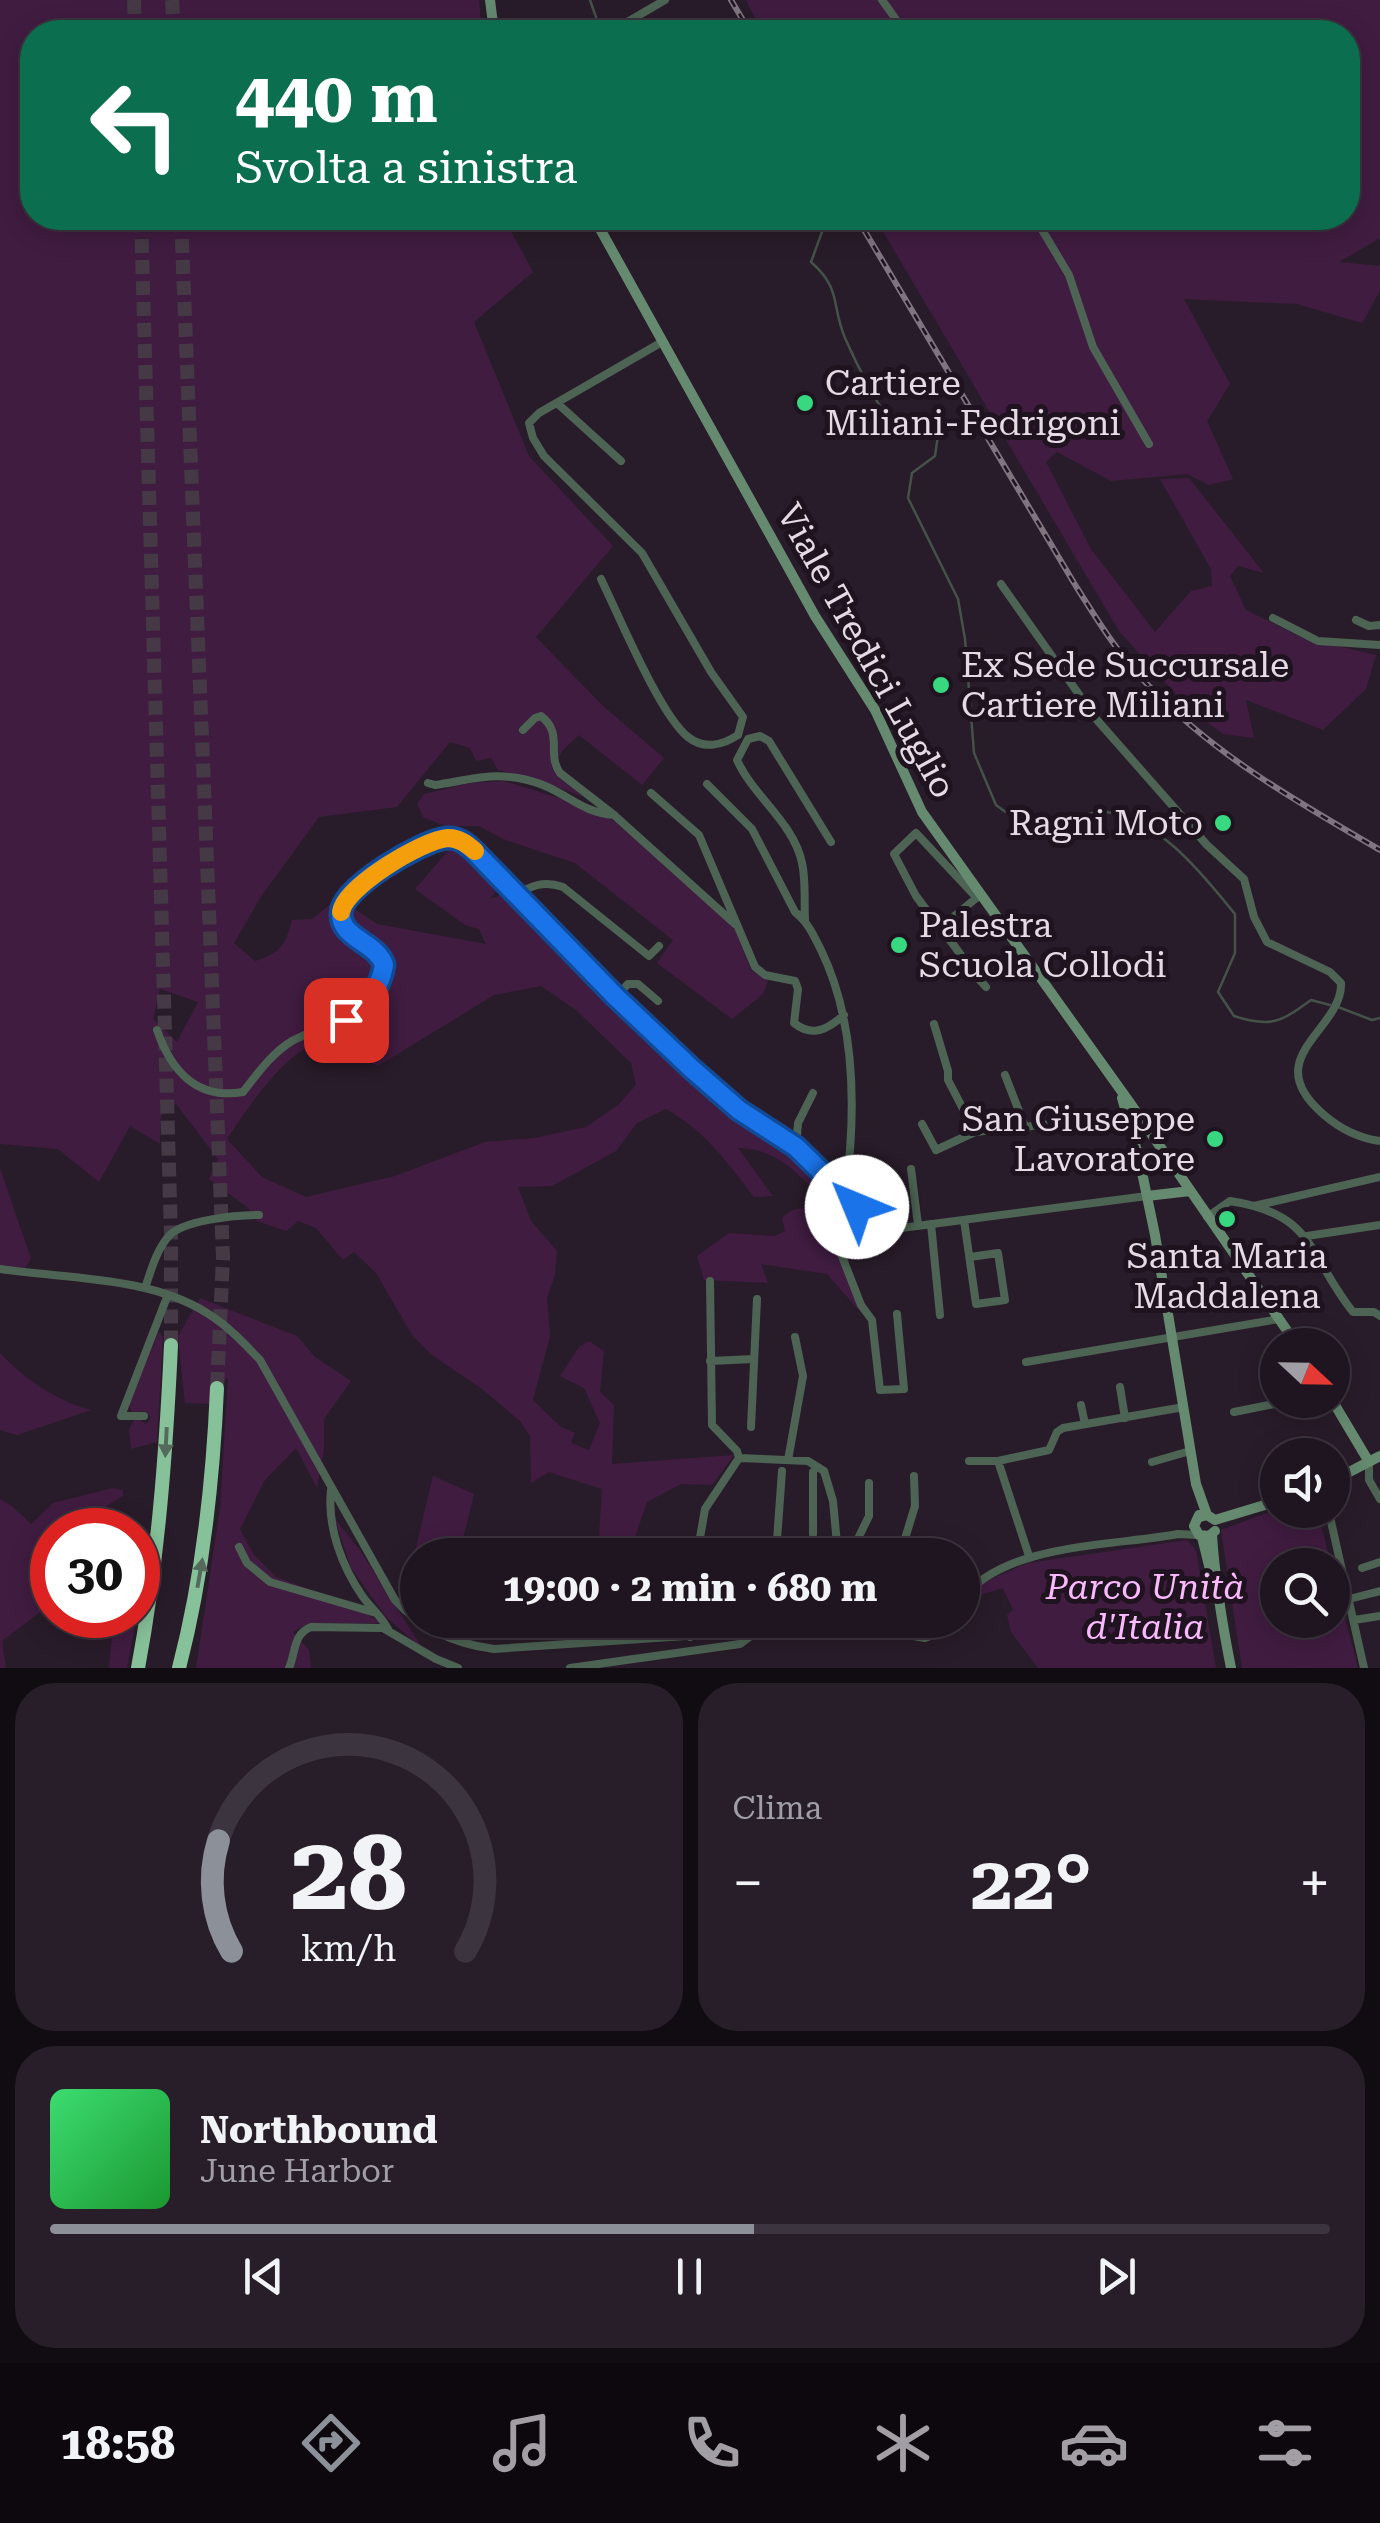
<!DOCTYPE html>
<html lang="it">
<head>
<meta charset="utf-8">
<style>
	:root { --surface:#1f1520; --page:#271e29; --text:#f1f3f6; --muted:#a19fa5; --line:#3c343e; --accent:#8c9099 }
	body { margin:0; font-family:"Roboto Serif",serif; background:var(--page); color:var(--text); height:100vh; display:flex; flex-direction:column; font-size:38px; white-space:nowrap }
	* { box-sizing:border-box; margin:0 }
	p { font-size:32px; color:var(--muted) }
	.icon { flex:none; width:55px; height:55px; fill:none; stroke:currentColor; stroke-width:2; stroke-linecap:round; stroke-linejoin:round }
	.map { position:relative; height:1668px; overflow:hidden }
	.details { display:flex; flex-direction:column; gap:15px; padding:15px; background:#110c12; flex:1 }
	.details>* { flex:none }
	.hud { position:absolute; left:20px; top:20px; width:1340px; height:210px; border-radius:40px; box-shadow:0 5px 25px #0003,0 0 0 2px var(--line); background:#0b6e4f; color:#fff; overflow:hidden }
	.needle { width:65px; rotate:112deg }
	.fabs { position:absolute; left:1260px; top:1328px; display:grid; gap:20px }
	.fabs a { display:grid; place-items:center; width:90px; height:90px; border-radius:50%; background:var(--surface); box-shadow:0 5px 25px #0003,0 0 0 2px var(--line); font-size:50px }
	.speed { position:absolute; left:30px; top:1508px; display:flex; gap:20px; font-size:50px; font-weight:700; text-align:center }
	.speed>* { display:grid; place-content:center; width:130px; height:130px; border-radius:50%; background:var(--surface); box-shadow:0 5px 25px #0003,0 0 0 2px var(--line); line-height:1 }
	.speed .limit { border:15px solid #d22; background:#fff; color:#111 }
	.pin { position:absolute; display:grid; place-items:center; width:85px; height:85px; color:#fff; margin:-42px; border-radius:20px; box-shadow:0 5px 15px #0006 }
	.me { position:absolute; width:110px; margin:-55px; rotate:315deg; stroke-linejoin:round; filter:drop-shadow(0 0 8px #0008) }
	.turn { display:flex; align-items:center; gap:35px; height:210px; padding:0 50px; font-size:45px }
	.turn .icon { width:130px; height:130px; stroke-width:2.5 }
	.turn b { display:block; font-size:70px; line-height:85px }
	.big { font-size:75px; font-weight:700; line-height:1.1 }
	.details .widget { flex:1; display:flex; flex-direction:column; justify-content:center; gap:15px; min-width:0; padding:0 35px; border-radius:40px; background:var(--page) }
	.details .dial { align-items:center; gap:0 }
	.dial svg { height:260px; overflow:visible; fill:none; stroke:var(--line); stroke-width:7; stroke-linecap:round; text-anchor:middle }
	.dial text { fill:var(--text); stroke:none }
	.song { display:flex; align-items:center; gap:30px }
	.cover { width:120px; height:120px; border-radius:15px; background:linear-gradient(135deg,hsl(140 70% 55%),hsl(130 70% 35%)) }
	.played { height:10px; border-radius:5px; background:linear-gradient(90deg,var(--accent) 55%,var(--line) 55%) }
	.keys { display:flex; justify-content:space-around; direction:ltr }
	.heat { display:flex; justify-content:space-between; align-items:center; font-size:55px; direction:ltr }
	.details .tiles { flex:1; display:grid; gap:15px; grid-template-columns:1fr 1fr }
	.widget:last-child { grid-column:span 2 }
	.trip { position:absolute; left:400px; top:1538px; width:580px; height:100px; border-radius:50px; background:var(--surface); box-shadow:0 5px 25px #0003,0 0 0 2px var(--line); font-weight:700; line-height:100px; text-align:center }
	.tabs { display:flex; height:160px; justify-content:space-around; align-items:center; background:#0c080d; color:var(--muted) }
	.tabs .icon { width:70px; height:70px }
	.tabs .active { color:var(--accent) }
	.tabs b { font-size:45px; color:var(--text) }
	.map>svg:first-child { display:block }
</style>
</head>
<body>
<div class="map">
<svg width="1380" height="1668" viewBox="0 0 1380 1668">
	<rect width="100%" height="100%" fill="#291c2a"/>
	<path fill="#401c41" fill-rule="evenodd" d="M0,0H479L482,32H32V218H504L533,272L474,322L529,456L613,546L536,637L602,705L664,758L642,785L579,735L563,750L552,768L583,797L542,781L498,770L491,758L476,761L470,748L450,742L397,807L319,817L262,895L234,943L255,961C280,954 286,944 292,920L312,919L338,898L377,924L486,944L479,929L465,925L415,889L456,842L472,844L487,876L499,887L490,899L503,894L674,1058L738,1113L791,1148L860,1216L829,1237L866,1318L827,1274L761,1264L768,1283L704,1280L697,1256L729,1233L775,1236L785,1231L782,1218C793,1206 803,1208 818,1210L824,1200C798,1174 777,1148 738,1148L773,1196L754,1197C727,1162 705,1131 666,1109L637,1123L616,1151L552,1186L518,1187L531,1221L557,1251L555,1275L547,1298L550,1336L533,1400L561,1427L575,1433L571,1443L589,1450L600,1423L584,1388L560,1376L579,1347L589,1341L604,1351L600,1392L614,1405L612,1464L734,1455L712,1485L681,1484L647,1502L629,1555H608L599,1536L602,1489L549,1472L531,1483L530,1436L520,1421L482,1389L432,1355L412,1335L376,1273L354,1252L343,1260L316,1228L298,1221L286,1231L257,1221L247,1207L209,1179L218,1159L176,1104L161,1116L160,1144L130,1126L99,1182L58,1149L0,1144ZM541,986L576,1010L631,1063L636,1085L618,1105L586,1127L534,1138L485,1142L395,1176L306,1197L262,1177L227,1139C246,1111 291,1040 328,1042C346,1044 361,1058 378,1066L494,995ZM160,989L198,1002L177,1042L153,1019Z
		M746,0H1380V238L1339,262L1380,266V291L1362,323L1297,304L1184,299L1230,384L1207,421L1233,479L1209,485L1187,474L1111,481L1057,452L1046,462L1091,549L1155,632L1191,591L1212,586L1211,569L1160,479L1189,478L1264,573L1238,566L1230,576L1246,610L1303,638L1376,655L1366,689L1323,730L1246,700L1254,738L1223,734L1188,708L1119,631L875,218H1348V32H762Z
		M504,781L591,808L615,822L733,923L751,970L768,980L763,994L732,1019L657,963L673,940L575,863L503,839L479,826H445L423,817L417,804L424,794L470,783Z
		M0,1168L31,1259L22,1272L0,1267Z
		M200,1298L297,1336L315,1357L351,1381L324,1419V1449L317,1488L296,1448L265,1480L240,1529L254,1555L276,1577L351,1604L382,1623L307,1624L293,1632L309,1650L311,1668H196L220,1508L228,1378L211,1392L210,1404L185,1403L178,1336Z
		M159,1332L163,1337L157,1442L131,1449L129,1429L136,1417L146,1424L151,1418L145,1411L132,1412L128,1403Z
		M0,1353C25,1379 56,1401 91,1410L17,1435L0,1430Z
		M433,1476L474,1494L459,1555H418L417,1602L405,1593Z
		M113,1488L123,1490V1496L67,1530H52V1541L44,1549L52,1558V1603L2,1641L6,1668H0V1499L12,1506L31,1524L53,1503Z
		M1277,1509L1317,1510L1358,1668H1242L1221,1530ZM1278,1565H1332V1620H1278Z
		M335,1519L359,1549L423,1649L386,1617L351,1568Z
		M1187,1540L1196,1550L1216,1668H1038L1011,1632L1007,1615L1013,1610L1003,1588L967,1599L982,1583L1028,1563Z
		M114,1615H137L127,1668H109Z"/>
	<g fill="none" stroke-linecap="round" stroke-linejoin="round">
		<path stroke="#445249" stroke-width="2.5" d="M560,32H573
			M585,32L597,20L590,0
			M824,218L826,221L811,262C842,289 831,305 845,338C857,365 870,391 886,416L926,421L938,435L935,456L912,473L908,498L958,599L965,639L974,753L996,805L1030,830C1049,826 1090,810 1107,812C1162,821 1202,874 1235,914V953L1218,992L1234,1016C1271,1028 1281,1022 1311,1000L1330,1005
			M1338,1007L1372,1020L1380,1018"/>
		<path stroke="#453946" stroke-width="14" stroke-dasharray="14 7" stroke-linecap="butt" d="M134,0L135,32
			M172,0L174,32
			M141,218L171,1235V1345
			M181,218L223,1257L217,1388"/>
		<path stroke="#4d6454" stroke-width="8" d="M882,0L905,32
			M610,32L665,0
			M1035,218L1069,275L1093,347L1149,444
			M662,342L539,413L529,423L533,438L544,456L642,553L711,672L743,717L738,735
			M557,403L621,461
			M601,579C619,616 660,715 688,737C704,750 723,745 738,735
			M1001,584L1097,720L1207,845L1244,879L1254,917L1267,942L1330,972L1341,983C1343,1030 1257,1057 1323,1114C1340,1129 1358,1138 1380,1141
			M1273,618L1318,641L1380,645
			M1356,620L1369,626L1380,625
			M523,730L535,718L541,716C564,734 546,753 560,773L614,815L735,924
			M428,783L435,785C475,779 501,769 543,785C570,796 582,812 614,815
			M707,784L752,829L795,912C808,922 814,936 821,950C856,1022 856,1111 846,1189C852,1209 874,1224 894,1229L1147,1196
			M651,793L699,835L755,967L765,975L795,981L798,989L794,1023C813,1038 828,1029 844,1015
			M514,895C532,886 543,880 563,887L649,956L659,946
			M980,895L940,928C957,947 968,968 986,987
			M805,920C804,901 806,880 802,863C794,823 753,796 737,760L748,739L760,736L769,741L831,842
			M940,928L916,896L894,854L916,833L977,898
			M616,997L628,984H638L658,1001
			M934,1024L948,1071V1080L975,1132
			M157,1030C171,1071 197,1100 243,1092C257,1074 272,1053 292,1041C322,1024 396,1011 382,958C371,946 346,937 341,921C332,892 421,840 447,838C458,837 466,843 474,851L616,997L693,1069L739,1110L796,1147L848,1197
			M1005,1075L1026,1129
			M922,1124L936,1150L975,1132L1128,1116
			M796,1147L798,1123L813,1093
			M911,1169L918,1225
			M1254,1206L1380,1177
			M1207,1217L1230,1201C1316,1214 1308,1256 1353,1312H1374L1380,1316
			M964,1220C968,1248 972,1276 976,1304L1005,1300L998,1253L970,1257
			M931,1224L940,1315
			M1307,1236L1380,1225
			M836,1241L861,1305L872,1320L880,1390L904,1389L897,1314
			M0,1269C67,1279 148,1276 207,1313C228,1326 244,1343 260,1360L395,1600C421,1629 456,1644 494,1649L849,1625L925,1638L933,1635L947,1620
			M710,1281L712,1425L737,1451L739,1458
			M145,1288C151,1271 156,1251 168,1237C181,1220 237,1215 259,1215
			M710,1361L754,1359
			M1026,1362L1279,1319
			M1120,1387L1125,1418
			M1081,1405L1085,1424
			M1234,1412L1294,1400
			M144,1416H121L167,1297
			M751,1427L757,1299
			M739,1458L808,1461L824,1471L833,1501L838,1555
			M788,1460L803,1376L795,1337
			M969,1461H998L1049,1450L1057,1432L1063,1428L1184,1407
			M998,1461L1029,1556
			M1152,1462L1190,1451
			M1369,1462V1480L1380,1499
			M331,1490C327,1527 342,1567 363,1597C371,1608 382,1617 388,1629
			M1322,1510L1330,1517L1364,1668
			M813,1534V1472
			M239,1547L247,1563L270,1582L376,1613
			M815,1547L816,1555
			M697,1555L705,1509L739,1458
			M760,1555L762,1548
			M772,1555L777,1540L782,1471
			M850,1555L869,1516V1483
			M900,1555L915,1506L914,1476
			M1362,1568L1380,1562
			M1349,1599L1380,1591
			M962,1600C1002,1543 1115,1546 1178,1534L1199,1535
			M690,1620V1637
			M1354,1620L1380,1616
			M289,1668C296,1652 293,1634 311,1627L383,1628L436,1659L458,1668
			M570,1668L740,1644L756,1632L754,1620"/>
		<path stroke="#658a70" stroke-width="10" d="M490,0L494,32
			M594,218L815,616L875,710L922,812L1130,1103L1297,1345
			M1122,1098L1139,1158L1155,1235L1196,1484L1207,1515
			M1147,1196L1190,1191
			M1332,1400L1369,1462
			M1332,1481L1380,1456
			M1199,1515L1194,1526L1199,1535L1209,1536L1215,1531
			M1200,1517L1207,1515L1215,1520L1278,1501
			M1212,1535C1215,1580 1222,1623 1231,1668
			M1202,1537L1216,1594"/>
		<path stroke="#87c199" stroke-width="14" d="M138,1668C158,1561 166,1454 171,1345
			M179,1668C203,1576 213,1483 217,1388"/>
		<g stroke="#7f7480" stroke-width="6">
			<path id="rail" d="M731,0L750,32
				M857,218L1074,583C1096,618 1118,654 1147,684C1214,755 1296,801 1380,850"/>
		</g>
		<use href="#rail" stroke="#201320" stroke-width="2.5" stroke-dasharray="8" stroke-linecap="butt"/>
	</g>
	<defs><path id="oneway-solid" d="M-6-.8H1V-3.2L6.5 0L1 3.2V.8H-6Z" transform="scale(2.5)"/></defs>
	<g fill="#546a5c">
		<use href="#oneway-solid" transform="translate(166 1442) rotate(93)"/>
		<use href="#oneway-solid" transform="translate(200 1573) rotate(-80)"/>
	</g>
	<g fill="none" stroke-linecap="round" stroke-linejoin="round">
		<g stroke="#114b97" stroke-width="25">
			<path id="route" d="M346,1020C365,1006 380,990 384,965C377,942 340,939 341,913C341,888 422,840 447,838C458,837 466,843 474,851L616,997L692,1069L739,1110L796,1147L857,1207"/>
		</g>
		<use href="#route" stroke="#1a73e8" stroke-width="18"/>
		<path stroke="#f59e0b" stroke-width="18" d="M341,912C345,887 422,840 448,838C459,838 467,844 475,851"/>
	</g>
	<g fill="#37d880" stroke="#201320" stroke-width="4">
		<circle cx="805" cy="403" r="10"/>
		<circle cx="941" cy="685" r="10"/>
		<circle cx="1223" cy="823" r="10"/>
		<circle cx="899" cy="945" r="10"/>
		<circle cx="1215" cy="1139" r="10"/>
		<circle cx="1227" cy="1219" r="10"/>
	</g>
	<g text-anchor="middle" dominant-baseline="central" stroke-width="10" stroke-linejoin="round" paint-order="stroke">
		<g font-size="35" fill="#e4dbe4" stroke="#201320" text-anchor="start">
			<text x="825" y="383">Cartiere<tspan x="825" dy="40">Miliani-Fedrigoni</tspan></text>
			<text x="961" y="665">Ex Sede Succursale<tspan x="961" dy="40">Cartiere Miliani</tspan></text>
			<text x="1203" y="823" text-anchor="end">Ragni Moto</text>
			<text x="919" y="925">Palestra<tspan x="919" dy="40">Scuola Collodi</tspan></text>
			<text x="1195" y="1119" text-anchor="end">San Giuseppe<tspan x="1195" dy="40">Lavoratore</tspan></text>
			<text x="1227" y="1256" text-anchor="middle">Santa Maria<tspan x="1227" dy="40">Maddalena</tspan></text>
		</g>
		<g font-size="35" fill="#e4dbe4" stroke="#201320">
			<text transform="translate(866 651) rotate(61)">Viale Tredici Luglio</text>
		</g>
		<g font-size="35" font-style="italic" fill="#fab9fc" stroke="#201320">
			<text x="1145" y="1587">Parco Unità<tspan x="1145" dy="40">d'Italia</tspan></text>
		</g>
	</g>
</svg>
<div class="fabs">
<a><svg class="needle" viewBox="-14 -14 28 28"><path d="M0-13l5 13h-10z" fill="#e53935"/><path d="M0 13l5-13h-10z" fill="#a19fa5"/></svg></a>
<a><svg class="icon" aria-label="sound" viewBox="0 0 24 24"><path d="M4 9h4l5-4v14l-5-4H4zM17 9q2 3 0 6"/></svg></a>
<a><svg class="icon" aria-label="search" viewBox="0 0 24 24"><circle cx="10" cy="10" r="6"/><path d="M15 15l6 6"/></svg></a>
</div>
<div class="speed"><div class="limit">30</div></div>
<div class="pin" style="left:346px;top:1020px;background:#d93025"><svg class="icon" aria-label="arrive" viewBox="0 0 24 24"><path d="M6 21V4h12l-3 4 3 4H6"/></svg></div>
<svg class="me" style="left:857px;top:1207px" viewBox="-20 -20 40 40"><circle r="19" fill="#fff"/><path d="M0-13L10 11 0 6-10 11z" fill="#1a73e8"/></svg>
<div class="trip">19:00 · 2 min · 680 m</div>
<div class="hud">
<div class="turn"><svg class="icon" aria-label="left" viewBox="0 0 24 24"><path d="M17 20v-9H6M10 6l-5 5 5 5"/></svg><div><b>440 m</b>Svolta a sinistra</div></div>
</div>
</div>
<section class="details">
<div class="tiles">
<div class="widget dial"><svg viewBox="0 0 100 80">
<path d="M14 69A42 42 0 1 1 86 69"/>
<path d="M14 69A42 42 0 0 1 10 35" stroke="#8c9099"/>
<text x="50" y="56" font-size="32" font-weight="700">28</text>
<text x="50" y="72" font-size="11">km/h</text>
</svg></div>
<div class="widget"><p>Clima</p>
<div class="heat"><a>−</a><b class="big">22°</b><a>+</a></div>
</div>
<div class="widget">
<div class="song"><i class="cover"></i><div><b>Northbound</b><p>June Harbor</p></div></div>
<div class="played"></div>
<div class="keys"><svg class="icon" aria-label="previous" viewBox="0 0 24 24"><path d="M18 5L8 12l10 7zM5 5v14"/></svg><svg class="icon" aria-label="pause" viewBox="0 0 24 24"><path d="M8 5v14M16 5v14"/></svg><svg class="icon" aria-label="next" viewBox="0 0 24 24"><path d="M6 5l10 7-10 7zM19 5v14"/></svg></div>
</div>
</div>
</section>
<nav class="tabs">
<b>18:58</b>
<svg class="icon active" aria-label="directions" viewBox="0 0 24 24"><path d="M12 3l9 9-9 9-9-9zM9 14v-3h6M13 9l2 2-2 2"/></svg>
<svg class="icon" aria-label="music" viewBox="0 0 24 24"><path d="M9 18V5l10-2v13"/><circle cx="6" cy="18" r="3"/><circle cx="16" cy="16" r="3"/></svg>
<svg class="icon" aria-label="phone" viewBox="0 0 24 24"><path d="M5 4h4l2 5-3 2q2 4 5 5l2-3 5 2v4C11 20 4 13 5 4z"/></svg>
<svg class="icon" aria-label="climate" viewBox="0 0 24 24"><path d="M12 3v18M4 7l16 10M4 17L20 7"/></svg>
<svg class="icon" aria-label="car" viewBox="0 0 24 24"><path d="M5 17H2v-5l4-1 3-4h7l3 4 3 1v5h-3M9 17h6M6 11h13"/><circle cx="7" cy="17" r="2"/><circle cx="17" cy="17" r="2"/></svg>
<svg class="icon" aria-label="filters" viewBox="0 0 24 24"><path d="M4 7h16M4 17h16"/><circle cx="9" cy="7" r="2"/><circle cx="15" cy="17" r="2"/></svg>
</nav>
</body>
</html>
